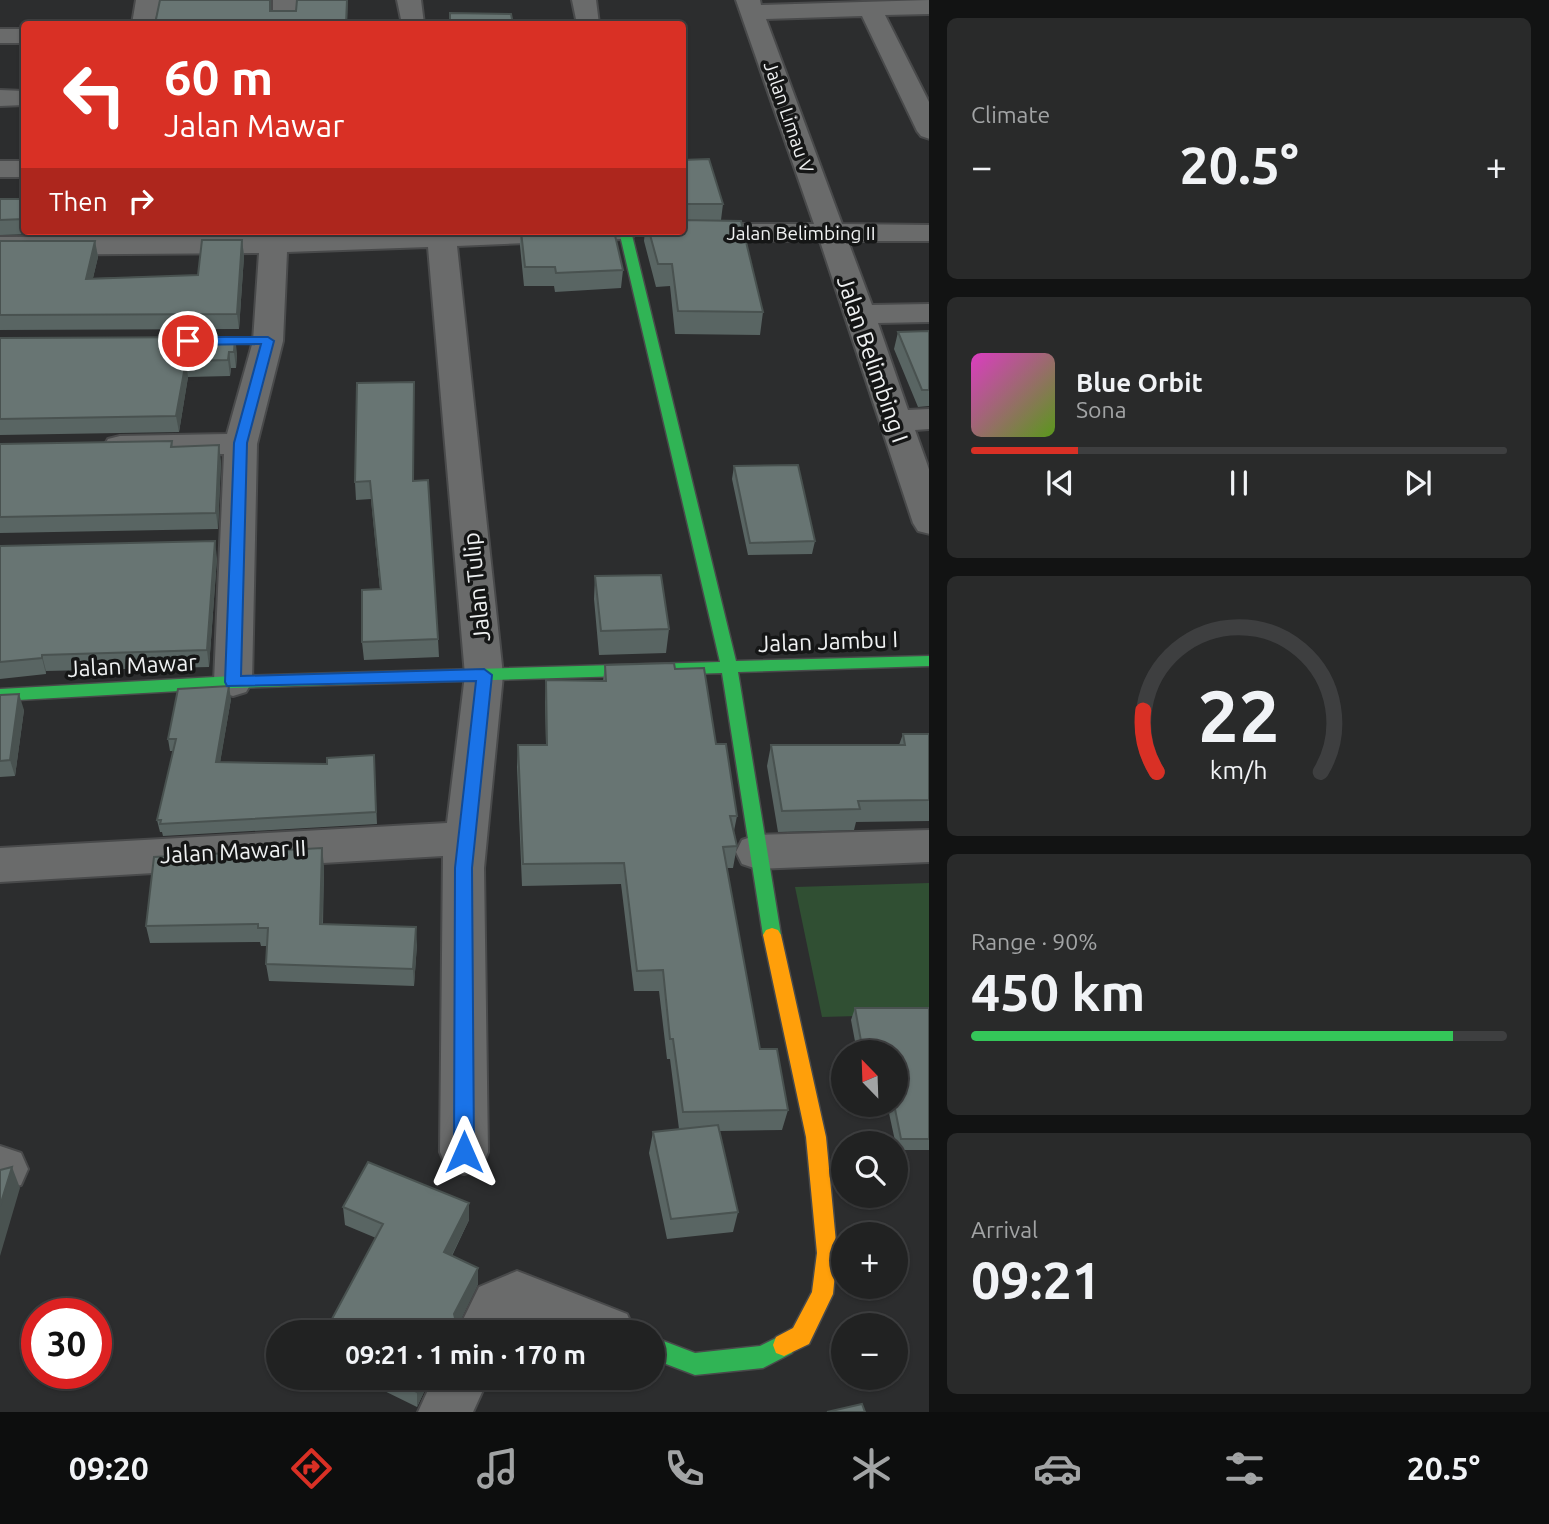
<!DOCTYPE html>
<html lang="en">
<head>
<meta charset="utf-8">
<style>
	:root { --surface:#212222; --page:#292a2a; --text:#f1f3f6; --muted:#a2a4a5; --line:#3e3f40; --accent:#d93025 }
	body { margin:0; font-family:Ubuntu,sans-serif; background:var(--page); color:var(--text); height:100vh; display:flex; flex-direction:column; font-size:26px; white-space:nowrap }
	* { box-sizing:border-box; margin:0 }
	p { font-size:23px; color:var(--muted) }
	.icon { flex:none; width:38px; height:38px; fill:none; stroke:currentColor; stroke-width:2; stroke-linecap:round; stroke-linejoin:round }
	.map { position:relative; flex:1; overflow:hidden }
	.panel { display:flex; flex-direction:column; gap:18px; padding:18px; background:#121313; width:620px }
	.panel>* { flex:none }
	.hud { position:absolute; left:21px; top:21px; width:665px; height:214px; border-radius:7px; box-shadow:0 2px 5px #0004,0 0 0 2px var(--line); background:#d93025; color:#fff; overflow:hidden }
	.needle { width:46px; rotate:337deg }
	.buttons { position:absolute; left:831px; top:1040px; display:grid; gap:14px }
	.buttons a { display:grid; place-items:center; width:77px; height:77px; border-radius:50%; background:var(--surface); box-shadow:0 2px 5px #0004,0 0 0 2px var(--line); font-size:35px }
	.speed { position:absolute; left:21px; top:1298px; display:flex; gap:14px; font-size:35px; font-weight:700; text-align:center }
	.speed>* { display:grid; place-content:center; width:91px; height:91px; border-radius:50%; background:var(--surface); box-shadow:0 2px 5px #0004,0 0 0 2px var(--line); line-height:1 }
	.speed .limit { border:10px solid #d22; background:#fff; color:#111 }
	.pin { position:absolute; display:grid; place-items:center; width:60px; height:60px; color:#fff; margin:-30px; border:4px solid #fff; border-radius:50%; box-shadow:0 2px 7px #0007 }
	.me { position:absolute; width:77px; margin:-38px; rotate:0deg; stroke-linejoin:round; filter:drop-shadow(0 0 5px #0008) }
	.turn { display:flex; align-items:center; gap:24px; height:147px; padding:0 28px; font-size:32px }
	.turn .icon { width:91px; height:91px; stroke-width:2.5 }
	.turn b { display:block; font-size:49px; line-height:60px }
	.then { display:flex; align-items:center; height:66px; padding:0 28px; background:#0003; gap:14px; font-size:26px }
	.big { font-size:52px; font-weight:600; line-height:1.1 }
	.panel .tile { flex:1; display:flex; flex-direction:column; justify-content:center; gap:10px; min-width:0; padding:0 24px; border-radius:10px; background:var(--page) }
	.panel .dial { align-items:center; gap:0 }
	.dial svg { height:182px; overflow:visible; fill:none; stroke:var(--line); stroke-width:7; stroke-linecap:round; text-anchor:middle }
	.dial text { fill:var(--text); stroke:none }
	.song { display:flex; align-items:center; gap:21px }
	.cover { width:84px; height:84px; border-radius:10px; background:linear-gradient(135deg,hsl(310 70% 55%),hsl(90 70% 35%)) }
	.played { height:7px; border-radius:4px; background:linear-gradient(90deg,var(--accent) 20%,var(--line) 20%) }
	.keys { display:flex; justify-content:space-around; direction:ltr }
	.heat { display:flex; justify-content:space-between; align-items:center; font-size:38px; direction:ltr }
	.charge { height:10px; border-radius:5px; background:linear-gradient(90deg,#34c759 90%,var(--line) 0) }
	.trip { position:absolute; left:266px; top:1320px; width:399px; height:70px; border-radius:35px; background:var(--surface); box-shadow:0 2px 5px #0004,0 0 0 2px var(--line); font-weight:600; line-height:70px; text-align:center }
	.dock { display:flex; height:112px; justify-content:space-around; align-items:center; background:#0d0e0e; color:var(--muted) }
	.dock .icon { width:49px; height:49px }
	.dock .active { color:var(--accent) }
	.dock b { font-size:32px; color:var(--text) }
	main { display:flex; flex:1; min-height:0 }
	.map>svg:first-child { display:block }
</style>
</head>
<body>
<main>
<div class="map">
<svg width="930" height="1412" viewBox="0 0 930 1412">
	<rect width="100%" height="100%" fill="#2c2d2e"/>
	<path fill="#304f33" d="M929,883V1014L822,1017L795,887Z"/>
	<g fill="none" stroke-linecap="round" stroke-linejoin="round">
		<g stroke="#494a4b" stroke-width="4">
			<path id="street" d="M136,0H160L154,24H132Z
				M273,0H297L295,24H273Z
				M397,0H421L424,24H402Z
				M572,0H596L599,24H577Z
				M736,0H760L761,5L930,0V14L885,15L930,104V139L921,136L917,131L862,16L766,19L842,224L930,225V241H848L872,305L930,304V322L878,323L908,410L930,409V429L915,430L930,472V534L918,531L913,523L820,241L692,240L682,238L678,232L682,231V226L692,224H814Z
				M0,29H24V43H0Z
				M0,90L24,91V105L0,106Z
				M0,161H24V177H0Z
				M260,231H288V235L395,231H637L633,237L623,239L457,246L503,675L484,868L488,1152L481,1168L464,1174L447,1168L440,1152L443,856L0,882V848L447,823L465,675L428,247L287,252L283,341L257,444L252,682L246,692L233,696L220,692L214,682L224,454L120,456L108,453L104,446L108,439L120,436L227,434L253,341L259,253L0,255V237L260,236Z
				M930,830V862L757,869L742,864L736,852L742,840L757,835Z
				M0,1146L21,1153L28,1169L21,1185L0,1190Z
				M517,1271L627,1314L635,1332H544L518,1322L511,1332H457L479,1287Z
				M434,1377H489L473,1412H418Z"/>
		</g>
		<g stroke="#494a4b" stroke-width="3">
			<path id="fast" d="M619,231H631L736,661L930,656V666L738,672L781,935L778,940L772,942L766,940L763,935L722,673L233,688L0,701V689L233,676L720,662Z
				M784,1334L792,1337L795,1345L792,1353L763,1368L695,1375L653,1359V1337L695,1353L760,1346Z"/>
		</g>
		<g stroke="#494a4b" stroke-width="3">
			<path id="slow" d="M772,928L778,930L781,935L826,1137L837,1253L833,1294L809,1344L784,1356L776,1353L773,1345L776,1337L793,1328L812,1292L817,1253L806,1137L763,935L766,930Z"/>
		</g>
		<use href="#street" fill="#6a6b6b" fill-rule="evenodd"/>
		<use href="#fast" fill="#30b455" fill-rule="evenodd"/>
		<use href="#slow" fill="#ff9f0a" fill-rule="evenodd"/>
	</g>
	<path fill="#596563" d="M682,160L723,204L721,220L763,312L760,335L675,334L670,286L656,287L644,241L645,231H682Z
		M0,199H24V231H38L37,234L0,235Z
		M520,231H614L623,270L621,288L555,292L554,286H524L520,246Z
		M242,240L244,256L239,329L0,330V241H95L98,257L93,278L198,275Z
		M929,331V406L918,407L894,349L898,332Z
		M0,338L237,353L236,368H231L230,376L188,377L179,432L0,435Z
		M414,400V481L438,639L439,657L364,660L362,642L380,589L371,499L356,500L355,482Z
		M172,441L173,446L221,461L218,529L0,533V444Z
		M734,466L815,541L812,554L748,555L732,479Z
		M0,546L217,558L209,667L46,671V674L0,679Z
		M595,576L669,629L666,653L599,655L594,599Z
		M605,665L675,669L716,744L737,816L734,831L737,846L733,868H727L760,1049L788,1110L782,1130L719,1131L738,1212L733,1232L667,1239L649,1153L653,1132L679,1129L670,1059H667L659,991H634L621,884L522,886L517,767L518,745H546L545,702L546,680L603,681Z
		M0,695L24,710L15,776L0,777Z
		M231,699L220,762L327,764L374,755L377,824L163,836L162,832H160L157,820L173,751H170L168,739Z
		M903,734H929V821L856,822L854,830L778,832L767,766L771,745H899Z
		M324,866L323,924L417,944L414,986L269,981L266,964L267,946H261L260,942L150,943L146,926Z
		M855,1008H929V1150H897L887,1104H896V1052H857L851,1020Z
		M343,1207L469,1220L452,1256L478,1284L461,1319L376,1238L345,1225Z
		M356,1377H431L417,1407Z"/>
	<path fill="#495250" d="M347,0H348L347,24H346Z
		M242,240L244,256L239,329L237,314Z
		M95,241L98,257L89,294L86,279Z
		M235,337L237,353L236,368L234,352Z
		M229,352L231,368L230,376L228,360Z
		M186,361L188,377L179,432L176,416Z
		M219,445L221,461L218,529L216,513Z
		M215,541L217,558L209,667L207,650Z
		M42,655L46,671V674L42,658Z
		M229,686L231,699L218,775L216,762Z
		M19,694L24,710L15,776L10,760Z
		M322,848L324,866L322,942L320,924Z
		M416,927L417,944L414,986L413,969Z
		M12,1167L20,1188L0,1256V1206Z
		M469,1203V1220L445,1269L444,1252Z
		M478,1268V1284L461,1319V1332H454V1314Z
		M423,1377H431L417,1407V1392Z"/>
	<path fill="#687573" stroke="#495250" stroke-width="2" d="M160,0H270V11H296L297,0H347L346,24H155Z
		M450,13L511,14L513,24H450Z
		M709,159L723,204H684L682,208V160Z
		M0,199H24V219L0,220Z
		M682,220L741,221L763,312L678,311L672,264H658L649,231H682Z
		M521,231H614L623,270L556,273L555,267H525Z
		M202,240H242L237,314L0,315V241H95L86,279L198,275Z
		M929,331V390H922L898,332Z
		M235,337L234,352H229L228,360L186,361L176,416L0,419V338Z
		M414,382L413,481L428,480L438,639L362,642V590L381,589L370,481L355,482L357,383Z
		M172,441L171,447L219,445L216,513L0,517V444Z
		M798,465L815,541L750,543L734,466Z
		M215,541L207,650L42,655V658L0,662V546Z
		M661,575L669,629L601,631L595,576Z
		M674,663L675,669L704,668L716,744H726L737,816H730L737,846L723,847L760,1049H777L788,1110L683,1112L673,1039H670L663,970L637,971L624,863L523,864L518,745H547L546,680L606,681L605,665Z
		M229,686L216,762L327,764V758L374,755L376,812L160,824L161,820H157L176,739H168L178,689Z
		M19,694L10,760L0,761V695Z
		M903,734H929V800L858,801L860,809L782,811L771,745H905Z
		M322,848L320,924L416,927L413,969L266,964L268,928H258V924L146,926L154,857Z
		M855,1008H929V1139H901L894,1104H896V1052H863Z
		M718,1125L738,1212L671,1219L653,1132Z
		M368,1162L469,1203L444,1252L478,1268L454,1314L455,1318H461L454,1332H325L383,1224L343,1207Z
		M12,1167L0,1206V1170Z
		M387,1377H423L417,1392Z
		M862,1404L865,1412H827Z"/>
	<path fill="#1a73e8" stroke="#114b97" stroke-width="2" d="M268,337L274,341L247,443L241,676L484,669L492,675L472,868L474,1152L471,1159L464,1162L457,1159L454,1152L455,868L476,681L227,686L225,682L234,443L261,344L188,345L181,341L188,337Z"/>
	<g text-anchor="middle" dominant-baseline="central" stroke-width="7" stroke-linejoin="round" paint-order="stroke">
		<g font-size="19" fill="#eff1f2" stroke="#151616">
			<text transform="translate(789 117) rotate(71)">Jalan Limau V</text>
			<text x="801" y="233">Jalan Belimbing II</text>
		</g>
		<g font-size="23" fill="#eff1f2" stroke="#151616">
			<text transform="translate(873 359) rotate(71)">Jalan Belimbing I</text>
			<text transform="translate(476 587) rotate(-96)">Jalan Tulip</text>
			<text transform="translate(828 641) rotate(-2)">Jalan Jambu I</text>
			<text transform="translate(132 665) rotate(-3)">Jalan Mawar</text>
			<text transform="translate(233 851) rotate(-3)">Jalan Mawar II</text>
		</g>
	</g>
</svg>
<div class="buttons">
<a><svg class="needle" viewBox="-14 -14 28 28"><path d="M0-13l5 13h-10z" fill="#e53935"/><path d="M0 13l5-13h-10z" fill="#a2a4a5"/></svg></a>
<a><svg class="icon" aria-label="search" viewBox="0 0 24 24"><circle cx="10" cy="10" r="6"/><path d="M15 15l6 6"/></svg></a>
<a>+</a>
<a>−</a>
</div>
<div class="speed"><div class="limit">30</div></div>
<div class="pin" style="left:188px;top:341px;background:#d93025"><svg class="icon" aria-label="arrive" viewBox="0 0 24 24"><path d="M6 21V4h12l-3 4 3 4H6"/></svg></div>
<svg class="me" style="left:464px;top:1152px" viewBox="-20 -20 40 40"><path d="M0-17L14 15 0 8-14 15z" fill="#1a73e8" stroke="#fff" stroke-width="4"/></svg>
<div class="trip">09:21 · 1 min · 170 m</div>
<div class="hud">
<div class="turn"><svg class="icon" aria-label="left" viewBox="0 0 24 24"><path d="M17 20v-9H6M10 6l-5 5 5 5"/></svg><div><b>60 m</b>Jalan Mawar</div></div>
<div class="then">Then<svg class="icon" aria-label="right" viewBox="0 0 24 24"><path d="M7 20v-9h11M14 6l5 5-5 5"/></svg></div>
</div>
</div>
<section class="panel">
<div class="tile"><p>Climate</p>
<div class="heat"><a>−</a><b class="big">20.5°</b><a>+</a></div>
</div>
<div class="tile">
<div class="song"><i class="cover"></i><div><b>Blue Orbit</b><p>Sona</p></div></div>
<div class="played"></div>
<div class="keys"><svg class="icon" aria-label="previous" viewBox="0 0 24 24"><path d="M18 5L8 12l10 7zM5 5v14"/></svg><svg class="icon" aria-label="pause" viewBox="0 0 24 24"><path d="M8 5v14M16 5v14"/></svg><svg class="icon" aria-label="next" viewBox="0 0 24 24"><path d="M6 5l10 7-10 7zM19 5v14"/></svg></div>
</div>
<div class="tile dial"><svg viewBox="0 0 100 80">
<path d="M14 69A42 42 0 1 1 86 69"/>
<path d="M14 69A42 42 0 0 1 8 42" stroke="#d93025"/>
<text x="50" y="56" font-size="32" font-weight="700">22</text>
<text x="50" y="72" font-size="11">km/h</text>
</svg></div>
<div class="tile"><p>Range · 90%</p><b class="big">450 km</b><div class="charge"></div></div>
<div class="tile"><p>Arrival</p><b class="big">09:21</b></div>
</section>
</main>
<nav class="dock">
<b>09:20</b>
<svg class="icon active" aria-label="directions" viewBox="0 0 24 24"><path d="M12 3l9 9-9 9-9-9zM9 14v-3h6M13 9l2 2-2 2"/></svg>
<svg class="icon" aria-label="music" viewBox="0 0 24 24"><path d="M9 18V5l10-2v13"/><circle cx="6" cy="18" r="3"/><circle cx="16" cy="16" r="3"/></svg>
<svg class="icon" aria-label="phone" viewBox="0 0 24 24"><path d="M5 4h4l2 5-3 2q2 4 5 5l2-3 5 2v4C11 20 4 13 5 4z"/></svg>
<svg class="icon" aria-label="climate" viewBox="0 0 24 24"><path d="M12 3v18M4 7l16 10M4 17L20 7"/></svg>
<svg class="icon" aria-label="car" viewBox="0 0 24 24"><path d="M5 17H2v-5l4-1 3-4h7l3 4 3 1v5h-3M9 17h6M6 11h13"/><circle cx="7" cy="17" r="2"/><circle cx="17" cy="17" r="2"/></svg>
<svg class="icon" aria-label="filters" viewBox="0 0 24 24"><path d="M4 7h16M4 17h16"/><circle cx="9" cy="7" r="2"/><circle cx="15" cy="17" r="2"/></svg>
<b>20.5°</b>
</nav>
</body>
</html>
